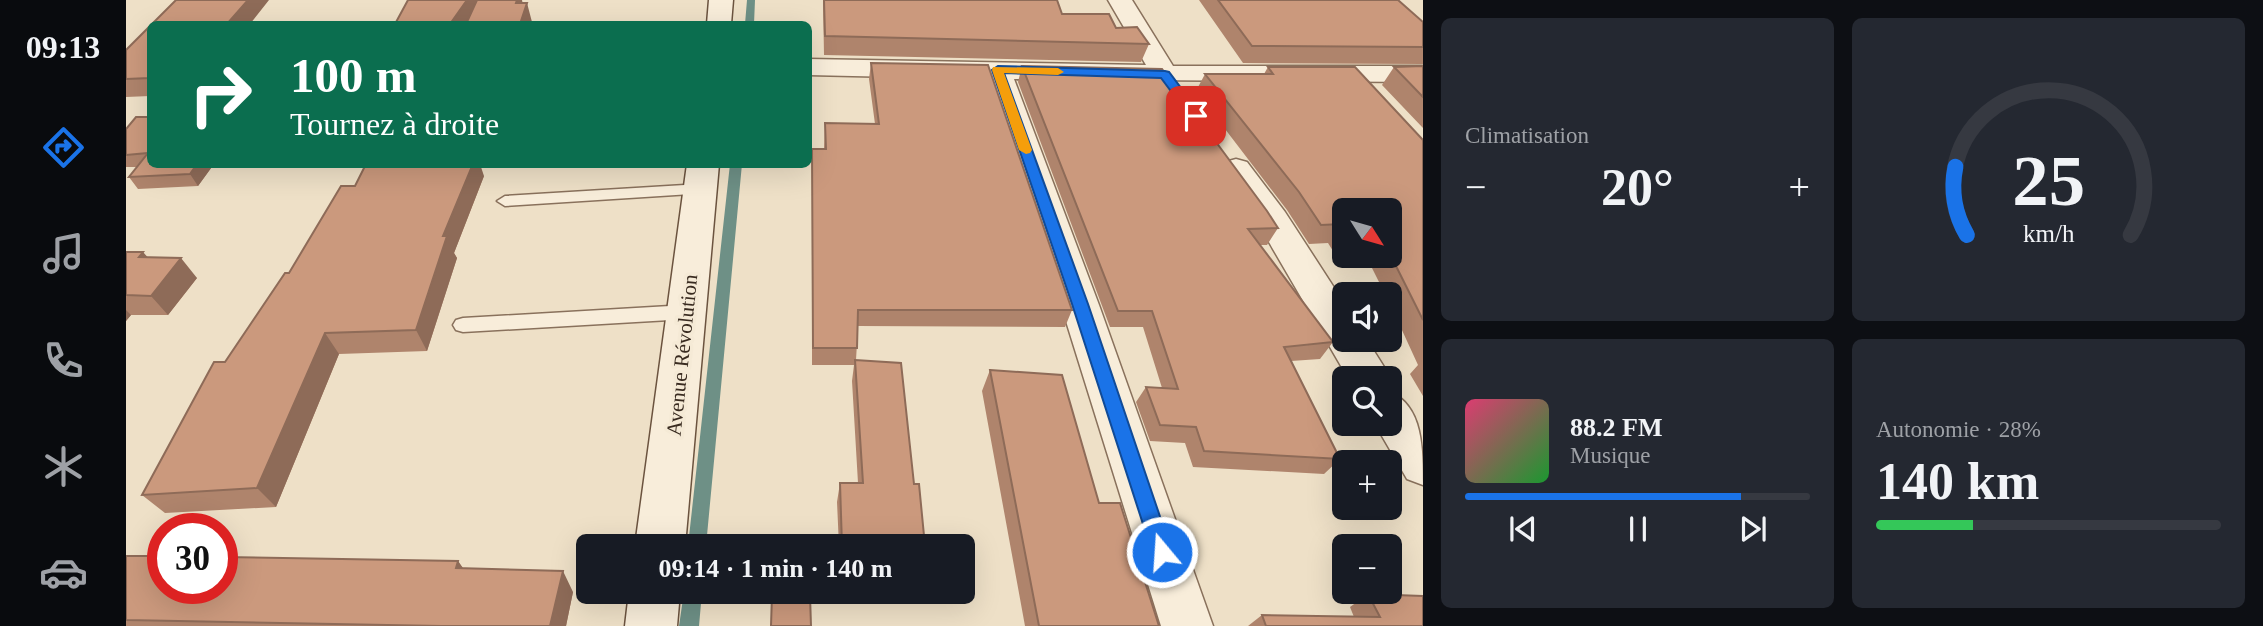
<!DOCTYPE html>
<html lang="fr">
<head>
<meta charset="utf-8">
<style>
	:root { --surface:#171b24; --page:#242831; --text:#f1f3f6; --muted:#9ea1a6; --line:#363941; --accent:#1a73e8 }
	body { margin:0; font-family:"Times New Roman",serif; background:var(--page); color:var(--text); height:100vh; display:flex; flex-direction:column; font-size:26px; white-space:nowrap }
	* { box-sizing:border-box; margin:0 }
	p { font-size:23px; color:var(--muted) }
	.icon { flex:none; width:38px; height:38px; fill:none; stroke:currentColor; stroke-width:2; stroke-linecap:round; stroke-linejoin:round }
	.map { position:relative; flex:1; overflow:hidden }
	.panel { display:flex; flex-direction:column; gap:18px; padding:18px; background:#0d0f14; width:840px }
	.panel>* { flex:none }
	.banner { position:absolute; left:21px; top:21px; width:665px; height:147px; border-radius:10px; box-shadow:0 7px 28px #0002; background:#0b6e4f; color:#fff; overflow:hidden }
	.needle { width:46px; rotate:127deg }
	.controls { position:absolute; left:1206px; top:198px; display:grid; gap:14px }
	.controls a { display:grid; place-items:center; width:70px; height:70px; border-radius:10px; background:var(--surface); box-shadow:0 7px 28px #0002; font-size:35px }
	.speed { position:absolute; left:21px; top:513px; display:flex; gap:14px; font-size:35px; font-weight:700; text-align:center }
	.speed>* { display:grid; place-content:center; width:91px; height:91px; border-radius:50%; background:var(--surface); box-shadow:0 7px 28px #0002; line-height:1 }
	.speed .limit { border:10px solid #d22; background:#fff; color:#111 }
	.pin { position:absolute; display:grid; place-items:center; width:60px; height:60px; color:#fff; margin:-30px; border-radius:14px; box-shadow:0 4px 10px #0006 }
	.me { position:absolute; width:77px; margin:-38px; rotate:342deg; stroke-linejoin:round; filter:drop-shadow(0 0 5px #0008) }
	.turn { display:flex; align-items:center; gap:24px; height:147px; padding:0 28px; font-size:32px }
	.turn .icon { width:91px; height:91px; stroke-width:2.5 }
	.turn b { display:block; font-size:49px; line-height:60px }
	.big { font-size:52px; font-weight:800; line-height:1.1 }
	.panel .tile { flex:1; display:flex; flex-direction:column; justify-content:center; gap:10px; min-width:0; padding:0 24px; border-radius:10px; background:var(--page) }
	.panel .dial { align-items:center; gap:0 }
	.dial svg { height:182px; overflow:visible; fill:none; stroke:var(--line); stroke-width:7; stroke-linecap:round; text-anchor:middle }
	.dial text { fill:var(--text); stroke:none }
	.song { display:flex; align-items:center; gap:21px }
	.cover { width:84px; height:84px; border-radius:10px; background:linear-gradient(135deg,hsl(340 70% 55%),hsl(130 70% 35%)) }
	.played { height:7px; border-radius:4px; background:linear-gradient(90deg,var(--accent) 80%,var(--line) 80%) }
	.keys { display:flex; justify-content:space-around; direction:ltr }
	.heat { display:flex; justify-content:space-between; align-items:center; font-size:38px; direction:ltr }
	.charge { height:10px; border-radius:5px; background:linear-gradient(90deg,#34c759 28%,var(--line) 0) }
	.panel .tiles { flex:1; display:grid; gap:18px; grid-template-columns:repeat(2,1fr) }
	.trip { position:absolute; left:450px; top:534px; width:399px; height:70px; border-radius:10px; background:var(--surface); box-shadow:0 7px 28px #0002; font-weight:800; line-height:70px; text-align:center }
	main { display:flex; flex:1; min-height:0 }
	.dock { display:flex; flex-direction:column; width:126px; justify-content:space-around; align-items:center; background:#090b0e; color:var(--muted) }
	.dock .icon { width:49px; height:49px }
	.dock .selected { color:var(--accent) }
	.dock b { font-size:32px; color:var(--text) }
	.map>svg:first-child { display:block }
</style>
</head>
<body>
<main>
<nav class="dock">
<b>09:13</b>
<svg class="icon selected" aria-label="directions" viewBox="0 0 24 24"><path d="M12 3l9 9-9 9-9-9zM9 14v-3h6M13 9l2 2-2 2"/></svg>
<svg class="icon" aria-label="music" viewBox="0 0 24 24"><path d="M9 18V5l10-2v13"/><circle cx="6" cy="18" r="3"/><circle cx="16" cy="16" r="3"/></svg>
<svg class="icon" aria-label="phone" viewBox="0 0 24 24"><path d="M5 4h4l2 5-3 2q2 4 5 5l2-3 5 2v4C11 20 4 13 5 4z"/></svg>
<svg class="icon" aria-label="climate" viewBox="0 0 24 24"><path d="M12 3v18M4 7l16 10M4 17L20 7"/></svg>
<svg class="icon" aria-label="car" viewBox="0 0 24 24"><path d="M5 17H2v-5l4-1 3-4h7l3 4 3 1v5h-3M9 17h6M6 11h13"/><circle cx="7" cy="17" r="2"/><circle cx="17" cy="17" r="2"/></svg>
</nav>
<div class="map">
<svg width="1297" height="626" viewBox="0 0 1297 626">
	<rect width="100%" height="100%" fill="#eee0c7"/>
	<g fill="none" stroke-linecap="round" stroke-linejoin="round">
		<path fill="#6e9086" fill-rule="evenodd" d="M621,0H629L628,24H619Z
			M604,164H616L580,546H562Z
			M558,592H576L573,626H553Z"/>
		<g stroke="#89715c" stroke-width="3">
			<path id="lane" d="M575,184L583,189L581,193L379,206L371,201L379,196Z
				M561,305L568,307L571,312L568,317L561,319L337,332L330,330L327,325L330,320L337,318Z"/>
		</g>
		<g stroke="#89715c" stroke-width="3">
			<path id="street" d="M982,0H1006L1047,66H1297V82L888,79L973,305L1087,626H1035L935,305L860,79L682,75V59L1020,65Z
				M1110,159L1121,162L1159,212L1218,303V340H1241L1265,378L1264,380V378H1222L1133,225L1094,169L1099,162Z
				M1264,392C1297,406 1297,449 1297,485L1281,479L1249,424H1264Z"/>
		</g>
		<g stroke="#6b533f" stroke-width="3">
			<path id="secondary" d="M583,0H607L605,24H581Z
				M561,164H593L559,546H509Z
				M503,592H554L551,626H499Z"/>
		</g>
		<use href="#lane" fill="#f8edda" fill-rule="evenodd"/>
		<use href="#street" fill="#f8edda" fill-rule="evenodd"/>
		<use href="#secondary" fill="#f8edda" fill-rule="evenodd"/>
	</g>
	<path fill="#af846c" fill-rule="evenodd" d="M697,0H931L936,14L990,28L1023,44L1015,62L698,55Z
		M1073,0H1272L1297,22V64L1117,63Z
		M24,26V96L0,97V50Z
		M745,63L946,310L939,327L732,326L730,360L788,484L799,546H713L711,502L714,483H732L726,381L728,365H686V149H698L699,123L749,124L743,79Z
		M896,66L1152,228L1141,245H1134L1207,342L1194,359L1165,361L1214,459L1198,474L1067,467L1059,443L1024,441L1010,402L1020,387L1036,388L1017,327H984L892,82Z
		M1297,66V128L1256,85L1268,67Z
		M1142,67L1297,140V396L1284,374L1292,365L1264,304V294H1259L1242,260L1212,259L1202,243L1183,244L1161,210L1070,91L1079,74H1138ZM1218,210H1264V256H1218Z
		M10,117L24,164H88L72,186L12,189L3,177L11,167H0V129Z
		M358,176L328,253L331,258L301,351L213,354L150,507L39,513L16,495L99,362L163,273L229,186Z
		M0,252L22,257L71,278L42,315H5L0,321Z
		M864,370L973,503L1033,626H899L856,391Z
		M0,556L332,561L337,569L447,592L440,626H0Z
		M1242,594L1297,626H1122L1136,615L1228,617L1224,607Z"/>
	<path fill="#8e6b58" d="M122,0H143L124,24H101Z
		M341,0H358L342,24H324Z
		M391,0H396L398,10L401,3L406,22L405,24H394L390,3Z
		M71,164H88L72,186L64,174Z
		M343,164H354L358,176L328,253L331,258L301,351L290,330L317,236Z
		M17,252L34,271L13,257Z
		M55,258L71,278L42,315L25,296Z
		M0,310L5,315L0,321Z
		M199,333L213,354L150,507L131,488Z
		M332,561L347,582L330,568Z
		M437,571L447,592L440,626H424Z"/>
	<path fill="#cb997d" stroke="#8e6b58" stroke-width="2" d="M50,0H122L101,24H26Z
		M282,0H341L324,24H269Z
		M351,0H391L390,3H401L394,24H340Z
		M698,0H931L936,14H983L990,28L1011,27L1023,44L699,36Z
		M1092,0H1272L1297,22V47L1126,46Z
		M24,26V78L0,79V50Z
		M745,63L862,65L946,310H732L731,348H687L686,149H700L699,123L753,124Z
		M896,66L1036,69L1141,211L1152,228L1122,229L1207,342L1158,347L1214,459L1078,451L1070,427L1034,425L1020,387L1052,389L1026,311H992Z
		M1297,66V97L1268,67Z
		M1142,67H1229L1297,140V320L1264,254V210H1218V228L1216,224L1195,225L1173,192L1079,74H1147Z
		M10,117H24V164H71L64,174L3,177L22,153L0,155V129Z
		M240,164H347L317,236H321L290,330L199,333L131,488L16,495L88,362H99L159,273H163L215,186H229Z
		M0,252H17L13,257L55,258L25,296L0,295Z
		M729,360L775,363L788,484H793L799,546H716L714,483H737Z
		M864,370L936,375L973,503H994L1033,626H913Z
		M0,556H37V588H96V557L332,561L330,568L437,571L424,626H315L0,620Z
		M1242,594L1297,596V626H1140L1136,615L1254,617Z
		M646,595H684L685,626H645Z"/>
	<path fill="#1a73e8" stroke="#114b97" stroke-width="2" d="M872,66L1039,71L1043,72L1076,116L1065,118L1035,78L878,73L962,304L1046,552L1043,559L1036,561L1029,559L1026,552L946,304L866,70Z"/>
	<path fill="#f59e0b" d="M867,67L932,68L938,72L932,75L878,73L906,150L904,153L900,154L893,150L866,70Z"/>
	<g text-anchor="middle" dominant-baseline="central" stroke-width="7" stroke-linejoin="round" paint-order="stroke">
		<g font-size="21" fill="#392b20" stroke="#f5ead6">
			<text transform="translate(556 355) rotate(-84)">Avenue Révolution</text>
		</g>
	</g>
</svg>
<div class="controls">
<a><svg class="needle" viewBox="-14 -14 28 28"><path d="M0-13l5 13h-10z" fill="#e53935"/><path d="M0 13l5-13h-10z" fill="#9ea1a6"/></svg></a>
<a><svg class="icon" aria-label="sound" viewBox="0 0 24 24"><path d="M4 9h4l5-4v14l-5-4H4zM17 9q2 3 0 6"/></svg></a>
<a><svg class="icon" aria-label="search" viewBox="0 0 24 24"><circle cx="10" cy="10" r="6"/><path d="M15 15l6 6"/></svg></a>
<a>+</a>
<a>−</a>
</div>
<div class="speed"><div class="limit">30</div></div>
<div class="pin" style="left:1070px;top:116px;background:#d93025"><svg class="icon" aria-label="arrive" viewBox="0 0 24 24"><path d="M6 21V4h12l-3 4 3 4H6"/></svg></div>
<svg class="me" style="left:1036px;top:552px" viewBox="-20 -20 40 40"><circle r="17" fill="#1a73e8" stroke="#fff" stroke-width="3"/><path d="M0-11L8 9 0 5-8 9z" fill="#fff"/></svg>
<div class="trip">09:14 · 1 min · 140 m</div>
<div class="banner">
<div class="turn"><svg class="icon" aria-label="right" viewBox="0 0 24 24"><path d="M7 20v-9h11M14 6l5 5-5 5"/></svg><div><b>100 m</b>Tournez à droite</div></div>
</div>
</div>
<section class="panel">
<div class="tiles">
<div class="tile"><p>Climatisation</p>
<div class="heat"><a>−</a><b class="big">20°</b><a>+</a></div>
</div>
<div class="tile dial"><svg viewBox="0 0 100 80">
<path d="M14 69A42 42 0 1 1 86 69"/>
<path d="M14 69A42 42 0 0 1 9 39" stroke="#1a73e8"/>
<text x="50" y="56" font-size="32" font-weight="700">25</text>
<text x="50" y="72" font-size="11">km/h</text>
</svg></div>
<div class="tile">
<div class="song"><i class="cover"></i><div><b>88.2 FM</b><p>Musique</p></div></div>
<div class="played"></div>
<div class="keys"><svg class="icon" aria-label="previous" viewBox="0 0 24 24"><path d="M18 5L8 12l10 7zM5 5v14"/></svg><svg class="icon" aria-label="pause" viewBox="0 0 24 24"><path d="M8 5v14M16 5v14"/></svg><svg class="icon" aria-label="next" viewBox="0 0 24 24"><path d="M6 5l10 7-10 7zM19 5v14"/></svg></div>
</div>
<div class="tile"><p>Autonomie · 28%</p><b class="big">140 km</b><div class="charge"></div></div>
</div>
</section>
</main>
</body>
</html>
